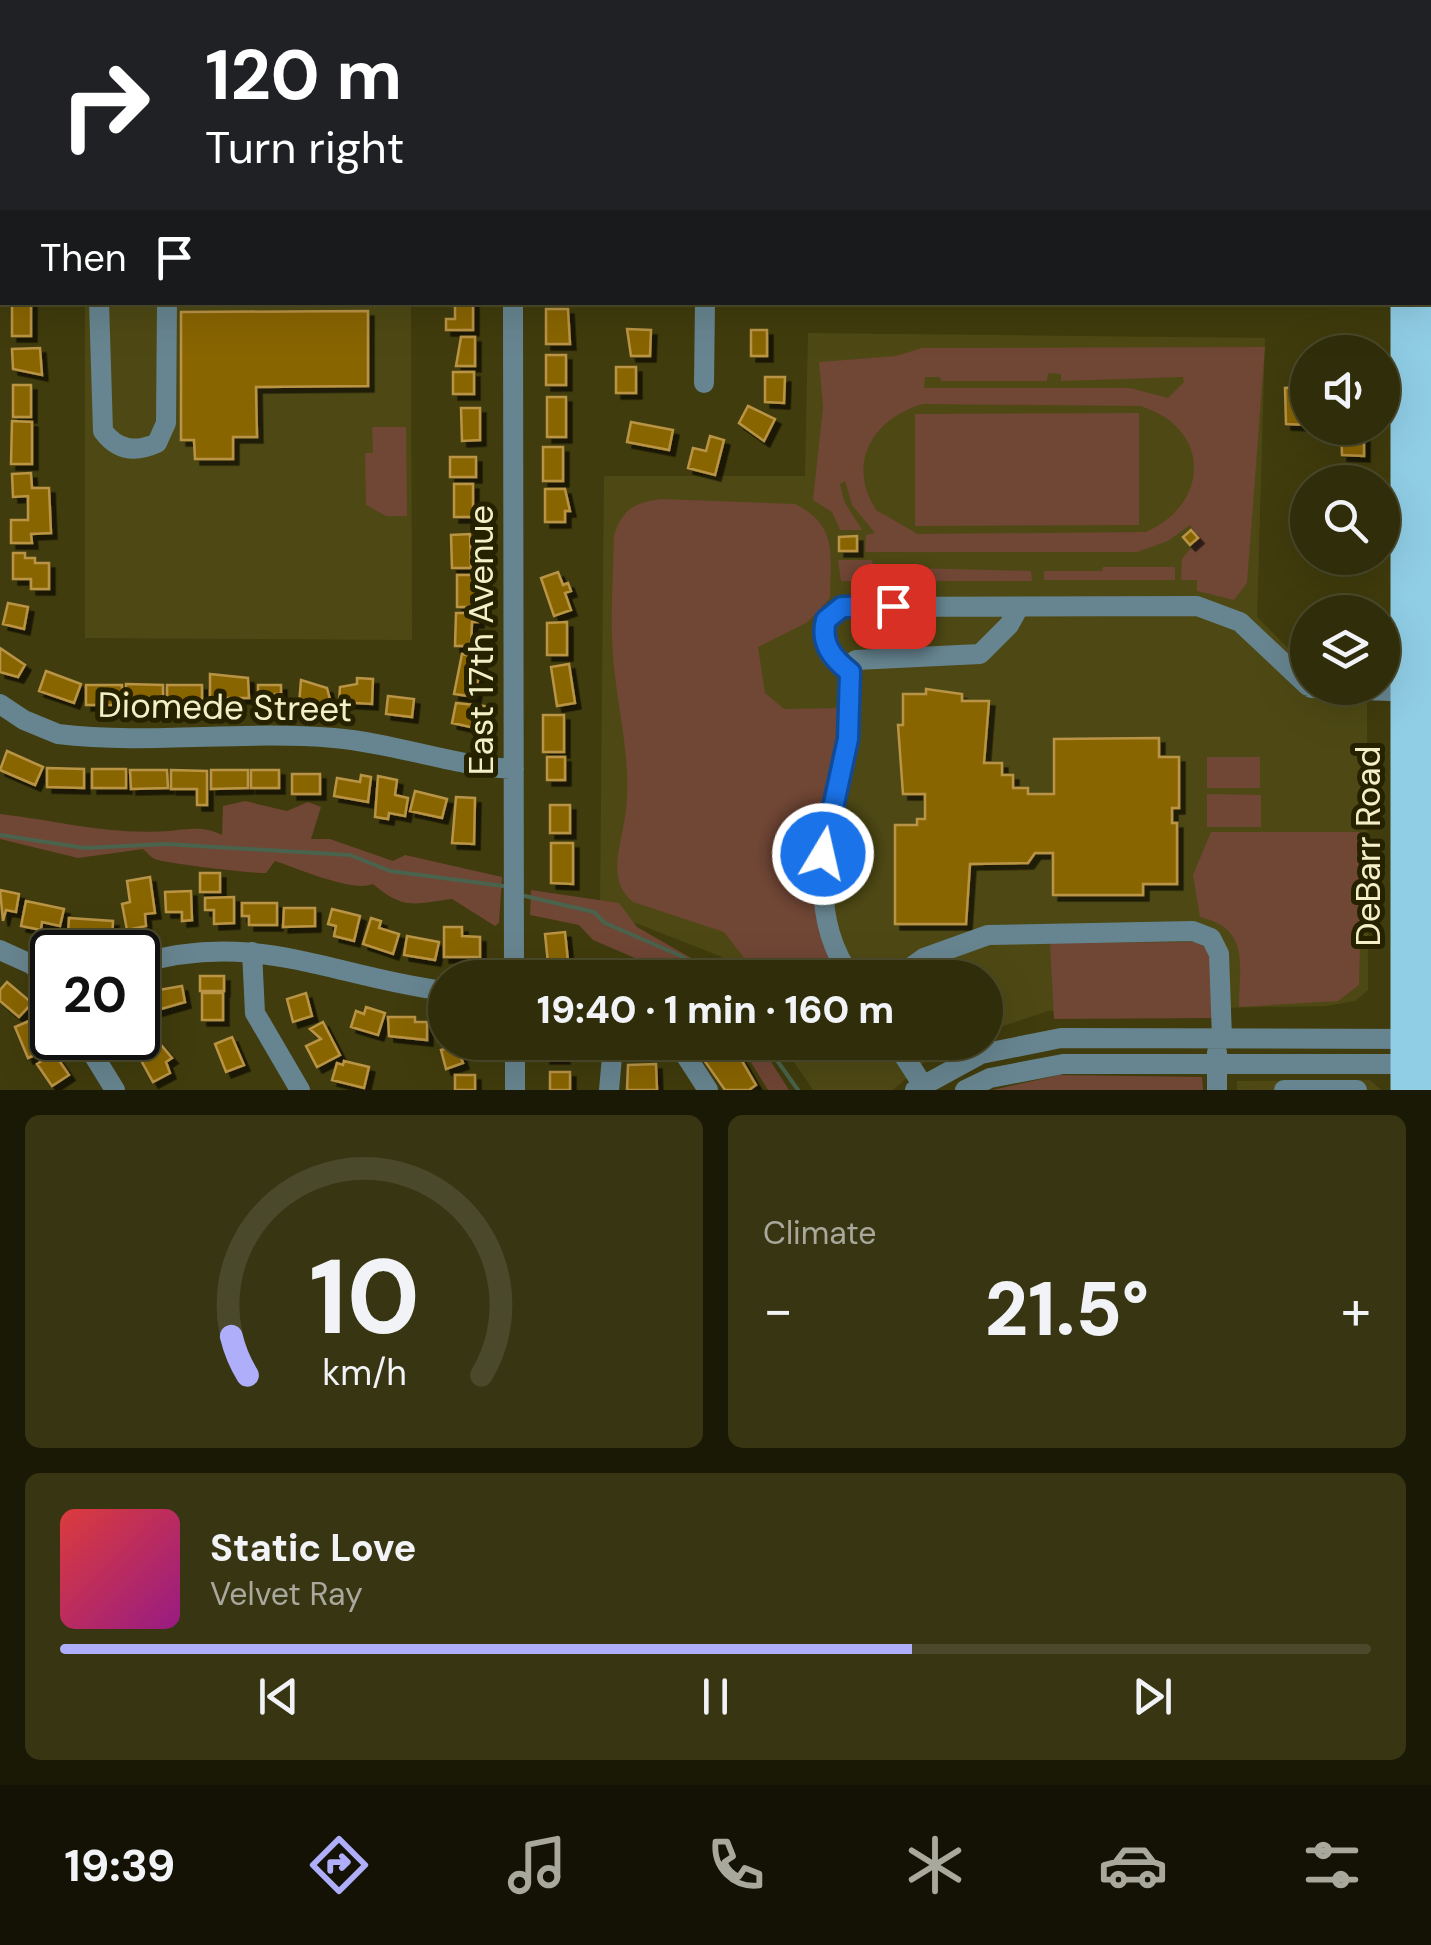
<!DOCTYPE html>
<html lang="en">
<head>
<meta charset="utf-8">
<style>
	:root { --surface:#302d0a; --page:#383513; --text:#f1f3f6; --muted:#a8a89c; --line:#4b492b; --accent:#aeaefb }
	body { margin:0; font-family:"DM Sans",sans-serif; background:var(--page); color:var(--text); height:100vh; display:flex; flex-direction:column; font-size:38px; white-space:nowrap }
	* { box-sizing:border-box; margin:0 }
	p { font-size:32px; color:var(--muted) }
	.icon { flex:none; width:55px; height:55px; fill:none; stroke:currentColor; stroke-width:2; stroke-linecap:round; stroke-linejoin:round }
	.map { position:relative; height:1090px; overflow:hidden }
	.details { display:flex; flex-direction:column; gap:25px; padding:25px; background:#1a1906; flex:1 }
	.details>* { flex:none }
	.top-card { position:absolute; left:0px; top:0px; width:1432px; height:305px; box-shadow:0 10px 40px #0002,0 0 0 2px var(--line); background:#202124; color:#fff; overflow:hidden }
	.tools { position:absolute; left:1290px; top:335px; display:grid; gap:20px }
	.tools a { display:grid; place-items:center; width:110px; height:110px; border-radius:50%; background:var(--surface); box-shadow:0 10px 40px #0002,0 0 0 2px var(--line); font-size:50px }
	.speed { position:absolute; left:30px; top:930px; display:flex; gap:20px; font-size:50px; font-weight:700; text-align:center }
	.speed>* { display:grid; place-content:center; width:130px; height:130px; border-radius:50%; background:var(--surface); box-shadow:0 10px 40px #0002,0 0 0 2px var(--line); line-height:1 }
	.speed .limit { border:5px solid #111; border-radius:15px; background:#fff; color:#111 }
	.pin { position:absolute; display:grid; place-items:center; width:85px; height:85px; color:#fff; margin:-42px; border-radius:20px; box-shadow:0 5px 15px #0006 }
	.me { position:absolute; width:110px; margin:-55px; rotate:9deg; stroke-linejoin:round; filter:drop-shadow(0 0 8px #0008) }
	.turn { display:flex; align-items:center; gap:35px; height:210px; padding:0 40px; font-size:45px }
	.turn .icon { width:130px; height:130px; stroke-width:2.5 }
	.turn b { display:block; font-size:70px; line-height:85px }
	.then { display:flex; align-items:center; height:95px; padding:0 40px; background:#0003; gap:20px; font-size:38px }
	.big { font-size:75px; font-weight:800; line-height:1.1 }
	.details .tile { flex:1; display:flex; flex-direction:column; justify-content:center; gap:15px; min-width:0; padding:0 35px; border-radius:15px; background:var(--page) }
	.details .dial { align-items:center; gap:0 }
	.dial svg { height:260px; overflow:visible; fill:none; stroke:var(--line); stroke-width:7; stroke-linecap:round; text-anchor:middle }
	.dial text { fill:var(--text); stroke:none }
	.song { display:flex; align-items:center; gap:30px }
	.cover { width:120px; height:120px; border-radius:15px; background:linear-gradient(135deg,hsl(0 70% 55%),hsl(310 70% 35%)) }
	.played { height:10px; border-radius:5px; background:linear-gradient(90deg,var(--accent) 65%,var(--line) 65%) }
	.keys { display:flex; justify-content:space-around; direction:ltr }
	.heat { display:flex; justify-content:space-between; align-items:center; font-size:55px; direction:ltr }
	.details .tiles { flex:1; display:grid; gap:25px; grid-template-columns:1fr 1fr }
	.tile:last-child { grid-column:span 2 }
	.trip { position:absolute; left:428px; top:960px; width:575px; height:100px; border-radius:50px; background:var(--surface); box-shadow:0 10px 40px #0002,0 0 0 2px var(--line); font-weight:800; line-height:100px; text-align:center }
	.menu { display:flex; height:160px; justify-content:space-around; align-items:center; background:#131204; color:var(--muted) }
	.menu .icon { width:70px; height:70px }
	.menu .selected { color:var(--accent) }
	.menu b { font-size:45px; color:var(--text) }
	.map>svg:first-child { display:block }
</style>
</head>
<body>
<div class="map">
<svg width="1431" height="1090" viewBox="0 0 1431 1090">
	<defs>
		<filter id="shadow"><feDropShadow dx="5.5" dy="5.5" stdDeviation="0" flood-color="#0009"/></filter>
	</defs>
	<rect width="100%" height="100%" fill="#403c0d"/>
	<path fill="#4e4914" d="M85,303H411L412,640L85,638Z
		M808,333L1265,338L1257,617L1307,667L1308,688H1367L1368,990L1355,1001L1326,1006L1048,1011L985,1032V978L736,977L722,957L600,909L604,476H805Z
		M781,1043H961L928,1059L893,1090H813Z
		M1370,1080L1381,1090H1237V1081Z"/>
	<path fill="#704635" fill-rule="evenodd" d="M1265,347L1247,583L1234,600L1197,591V580H1181L1182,559L1199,538L1190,525L1168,541L1137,552H865L866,535L875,533L852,505L845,481L840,484L844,501L862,530H840L832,512L813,500L823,407L819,362L896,356L922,348ZM1048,373L1061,374V381L1183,377L1184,382L1168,398L1130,388H924L925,377H940L941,381H1047ZM923,404L1140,406C1211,427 1211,503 1146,532L918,534L876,510C846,463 873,418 923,404Z
		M1139,413V525L915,526V414Z
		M372,427H406L407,516H386L366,505L365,453H373Z
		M661,499L795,504C839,526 830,555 830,598L808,622L758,647L765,693L784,709L842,708C839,761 815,810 815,863C814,895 836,946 845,977H759L724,932L633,902C608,882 619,852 624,823C633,773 621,726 615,676C609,631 613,582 614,536C622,509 634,503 661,499Z
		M838,560H872L873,567L1031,571L1032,581H841Z
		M1103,567H1175V580H1044V571H1102Z
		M1207,757H1260V788H1207Z
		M1207,794L1261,795V827H1207Z
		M245,801L287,811L308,802L321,807L311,839H330L393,861L405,855L502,877L499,923L495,926L452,899C413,904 404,910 373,884C353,893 297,868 275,861L266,873C256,874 162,863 155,859C150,857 147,852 143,849L78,858L0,839V814C61,821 106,835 169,831C188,829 204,826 222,835L223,806Z
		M1211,832H1363L1359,985L1338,1001L1239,1007C1239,965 1251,929 1200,917L1193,875Z
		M531,890L619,903L637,927L724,977H679L593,940L579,925L530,915Z
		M1196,942C1222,953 1212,994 1212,1018L1054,1019L1050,943Z
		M739,1043H759L789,1090H768Z
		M1059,1075L1202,1077L1203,1090H992Z"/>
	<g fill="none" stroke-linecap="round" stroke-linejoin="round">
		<path stroke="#4a634d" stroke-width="4" d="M0,835L85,848L166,844L350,855L390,871L503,886
			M525,896L594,912L605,923L681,956L713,978
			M764,1042L798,1090"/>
	</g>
	<path fill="#896506" stroke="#ba9445" stroke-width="2.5" filter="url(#shadow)" d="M46,0H105V2H46Z
		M515,0H553V2H515Z
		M0,69H2V108H0Z
		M12,302H31V336H12Z
		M455,302H473V330H446V319H455Z
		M546,309H568L570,344H546Z
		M368,311V386L256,387L257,437H233V459H195L194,440H181V312Z
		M627,329L651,330L650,356H631Z
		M751,330H767V356H751Z
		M461,337H475V366H456Z
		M40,348L42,375L13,369L12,349Z
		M546,355H566V385H546Z
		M616,367H636V393H616Z
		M453,372H474V394H453Z
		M765,377H785L784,403L765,402Z
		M13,385H31V417H13Z
		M1308,387V425L1286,424L1285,388Z
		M547,397H566V437H547Z
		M748,406L775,419L764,441L739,423Z
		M461,408H480V440L462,441Z
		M12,421L32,422V464H11Z
		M631,422L673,430L669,450L627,442Z
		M1341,428H1364V456L1342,455Z
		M710,436L724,440L715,475L688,468L693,448L706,451Z
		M543,447H563V481H543Z
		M450,457H476V477H450Z
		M31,473L32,488H49L51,533L31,534L32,543H11V520H28V496L13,497L12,474Z
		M454,484H473V517H454Z
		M545,489H565L570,511H565V522H545Z
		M1191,530L1198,538L1190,545L1183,537Z
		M470,534L471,568H452L451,535Z
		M857,536V551H839V537Z
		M13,553H25V558H35V563H49V589H31V579H13Z
		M558,572L563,585L568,583L571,591L565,593L571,610L554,616L541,578Z
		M457,575H477V607H457Z
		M8,603L28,607L24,629L3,624Z
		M456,613H478V622H472L471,646H455Z
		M567,622V655H547V623Z
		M0,648L25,665L18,677L0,672Z
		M462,654L482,658L475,697L454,694Z
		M569,664L575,703L557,706L551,667Z
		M46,671L81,684L74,703L39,691Z
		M210,674L248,678L249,698H210Z
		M357,678L373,679L372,704L339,702L340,687L357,684Z
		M301,680L327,688L332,707L299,704Z
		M126,684L163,685V707L126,705Z
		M86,685H122V705H86Z
		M167,685H202V706H167Z
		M258,685H281V694H275V702H258Z
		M926,689L962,694V701H989L984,763H1002V775H1013V788H1028V794H1054V739L1159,738V757H1179V808H1172V823H1177V884H1143V895H1053V853H1035L1028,863L970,864L966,924H895V825H917V819H925V794H903L898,725H903V694H926Z
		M388,696L414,699L412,717L386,714Z
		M456,703L485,706L480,729L452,723Z
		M543,715H564V752H543Z
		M7,751L43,767L35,785L0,770Z
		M547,757H565V780H547Z
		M47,768L84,769V788L47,787Z
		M92,769H126V788H92Z
		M130,770H167L168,788L131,789Z
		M171,770L207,771V805H197V789H171Z
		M211,770H248V788L211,789Z
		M251,770H279V788H251Z
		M292,774H320V794H292Z
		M361,775L371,777L368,802L334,796L337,778L360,782Z
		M378,776L397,780L395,795L408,798L405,816L389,813L388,819L375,817Z
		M415,791L447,799L442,818L410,811Z
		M456,797L475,798L474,844L452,843Z
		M550,805H570V833H550Z
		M782,830H809V849H782Z
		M551,843H573V884L551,883Z
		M200,873H220V892H200Z
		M150,877L155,913L145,914L146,926L127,930L122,904L130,902L127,881Z
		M0,890L19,894L16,912L6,910L3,921Z
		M191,891L192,920L182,921V912H166L165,892Z
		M234,897V923L214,924V910H205V898Z
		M26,901L64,909L60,926L42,922L41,930L21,926Z
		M242,903H277V925H249V916H242Z
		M284,908H315V926L283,927Z
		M332,909L360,916L354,941L334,936L336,926L328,924Z
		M69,918L113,921L112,944L88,943L87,950L67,949Z
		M371,918L381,921L379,928L399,934L393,954L363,944Z
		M444,927H462V936L480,937V957H444Z
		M565,932L569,971L549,973L545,934Z
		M407,936L439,942L435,960L404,955Z
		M200,976H224V991H200Z
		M7,982L32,1003L19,1017L0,1001V990Z
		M182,986L185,1002L151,1012L147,992Z
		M202,993H223V1020H202Z
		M306,993L312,1016L293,1022L287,999Z
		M366,1007L385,1013L378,1035L351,1027L356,1011L364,1014Z
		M388,1017H415V1022H427V1040L389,1036Z
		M36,1018L49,1049L28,1058L15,1027Z
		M323,1022L340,1055L317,1067L306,1046L321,1039L310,1029Z
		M232,1037L244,1065L226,1072L215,1044Z
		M157,1040L172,1058L166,1062L170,1073L153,1082L137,1053Z
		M459,1042H479L480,1050L462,1055Z
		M545,1042H569L564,1045V1058H545Z
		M683,1042H711L694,1056Z
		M731,1042L756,1085L749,1090H725L704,1060Z
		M457,1046L463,1063L446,1069L441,1050Z
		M54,1053L69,1075L52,1086L37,1064Z
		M344,1061L369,1067L364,1088L332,1080L337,1063L343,1065Z
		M656,1064L657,1090H627L628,1065Z
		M550,1072H570V1090H550Z
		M455,1075H475V1090H455Z"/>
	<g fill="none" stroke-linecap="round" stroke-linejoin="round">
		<path stroke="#678590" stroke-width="20" d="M404,0L405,2
			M42,2V0
			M277,2L283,0
			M594,2V0
			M1281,2V0
			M1430,7H1431
			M0,43H2
			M1430,221H1431
			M0,228H2
			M1430,240H1431
			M99,302L103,431C117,450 135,453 157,443L166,423L167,302
			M513,302L514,978
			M704,383L705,302
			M850,672C832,658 820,643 826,619L842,607L1197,606L1240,622L1308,686
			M1311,688L1415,692
			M0,704L24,720L58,734C149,745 242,730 334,738C395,743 452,766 514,769
			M0,950L33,965L52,989
			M252,952L255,1013L300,1090
			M138,964C256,929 333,977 445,991
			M852,978C800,907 831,819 847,743C852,718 849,690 850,665L856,660L980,654L1009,625L1019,607
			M896,978L924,958L988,935L1193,931L1211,938L1219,954L1222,1038
			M83,1038L115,1090
			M515,1042V1090
			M677,1042L708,1090
			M895,1042L926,1090
			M1217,1052V1090
			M609,1090L612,1057L629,1042
			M915,1090L981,1054L1061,1038L1417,1039
			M965,1090L990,1078L1063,1064H1414
			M1284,1090H1357"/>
		<path stroke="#90cee6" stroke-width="25" d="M1410,0V2
			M1403,302V1090
			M1425,302L1427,1090"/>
	</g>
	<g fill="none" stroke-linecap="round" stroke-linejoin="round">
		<g stroke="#114b97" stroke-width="25">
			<path id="route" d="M823,854L848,739L850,672C832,658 820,643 826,620L842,607L893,606"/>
		</g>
		<use href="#route" stroke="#1a73e8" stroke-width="18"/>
	</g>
	<g text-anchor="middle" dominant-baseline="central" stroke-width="10" stroke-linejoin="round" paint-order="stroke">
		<g font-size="35" fill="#f3f0c7" stroke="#262200">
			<text transform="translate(481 640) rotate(-90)">East 17th Avenue</text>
			<text transform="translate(225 707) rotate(1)">Diomede Street</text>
			<text transform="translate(1368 846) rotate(-90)">DeBarr Road</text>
		</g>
	</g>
</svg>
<div class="tools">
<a><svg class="icon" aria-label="sound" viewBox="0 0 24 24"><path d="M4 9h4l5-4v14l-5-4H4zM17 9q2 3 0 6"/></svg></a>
<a><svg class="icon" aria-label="search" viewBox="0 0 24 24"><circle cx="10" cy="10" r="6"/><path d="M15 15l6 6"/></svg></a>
<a><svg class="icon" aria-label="layers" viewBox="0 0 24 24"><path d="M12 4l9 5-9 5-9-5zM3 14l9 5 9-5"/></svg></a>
</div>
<div class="speed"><div class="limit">20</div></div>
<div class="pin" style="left:893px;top:606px;background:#d93025"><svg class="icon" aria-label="arrive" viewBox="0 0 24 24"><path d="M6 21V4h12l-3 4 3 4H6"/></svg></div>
<svg class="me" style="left:823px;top:854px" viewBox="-20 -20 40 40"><circle r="17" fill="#1a73e8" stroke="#fff" stroke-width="3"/><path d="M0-11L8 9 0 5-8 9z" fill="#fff"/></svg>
<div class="trip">19:40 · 1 min · 160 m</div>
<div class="top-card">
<div class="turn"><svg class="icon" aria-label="right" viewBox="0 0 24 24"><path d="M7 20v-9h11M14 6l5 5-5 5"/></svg><div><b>120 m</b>Turn right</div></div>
<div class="then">Then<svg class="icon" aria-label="arrive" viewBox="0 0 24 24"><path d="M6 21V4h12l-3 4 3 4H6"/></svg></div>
</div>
</div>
<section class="details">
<div class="tiles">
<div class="tile dial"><svg viewBox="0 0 100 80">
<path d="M14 69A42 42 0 1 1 86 69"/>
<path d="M14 69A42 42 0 0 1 9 57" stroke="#aeaefb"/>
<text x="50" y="56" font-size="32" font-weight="700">10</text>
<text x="50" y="72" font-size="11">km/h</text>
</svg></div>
<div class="tile"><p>Climate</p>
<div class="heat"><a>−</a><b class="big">21.5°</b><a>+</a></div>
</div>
<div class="tile">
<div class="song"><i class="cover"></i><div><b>Static Love</b><p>Velvet Ray</p></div></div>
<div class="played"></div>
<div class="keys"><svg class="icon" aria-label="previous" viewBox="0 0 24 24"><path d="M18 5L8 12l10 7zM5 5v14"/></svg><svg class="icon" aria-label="pause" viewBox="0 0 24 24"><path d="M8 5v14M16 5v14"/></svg><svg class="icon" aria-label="next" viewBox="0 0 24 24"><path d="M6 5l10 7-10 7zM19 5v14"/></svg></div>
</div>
</div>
</section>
<nav class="menu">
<b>19:39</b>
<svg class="icon selected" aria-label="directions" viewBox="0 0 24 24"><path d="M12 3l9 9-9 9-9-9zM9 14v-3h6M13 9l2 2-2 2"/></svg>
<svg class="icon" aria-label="music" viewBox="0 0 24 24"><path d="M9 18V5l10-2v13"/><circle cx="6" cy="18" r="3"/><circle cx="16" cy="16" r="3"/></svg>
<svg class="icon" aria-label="phone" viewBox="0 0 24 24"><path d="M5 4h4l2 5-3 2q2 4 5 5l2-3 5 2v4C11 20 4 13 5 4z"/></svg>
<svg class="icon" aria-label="climate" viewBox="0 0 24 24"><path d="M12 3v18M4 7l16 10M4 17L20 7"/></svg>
<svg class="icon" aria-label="car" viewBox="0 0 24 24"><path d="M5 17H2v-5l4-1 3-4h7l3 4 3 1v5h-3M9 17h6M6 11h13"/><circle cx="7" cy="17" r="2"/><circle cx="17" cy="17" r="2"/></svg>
<svg class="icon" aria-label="filters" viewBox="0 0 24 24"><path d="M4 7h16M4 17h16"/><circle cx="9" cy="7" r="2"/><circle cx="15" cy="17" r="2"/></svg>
</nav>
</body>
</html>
